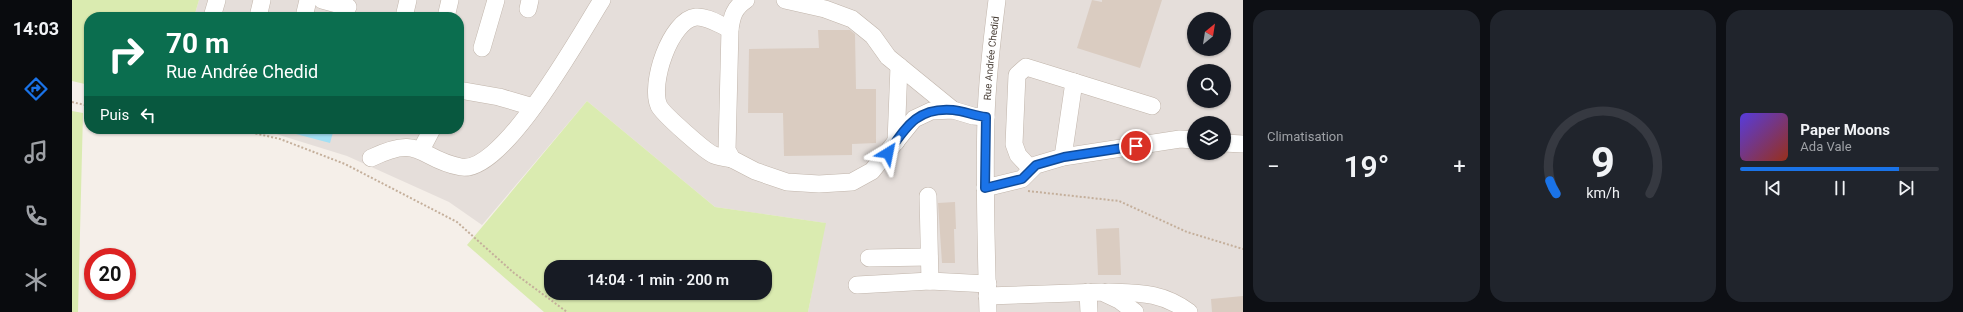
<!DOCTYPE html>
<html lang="fr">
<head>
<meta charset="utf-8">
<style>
	:root { --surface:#171b24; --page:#20242c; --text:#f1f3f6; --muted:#9ea1a6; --line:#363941; --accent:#1a73e8 }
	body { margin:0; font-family:Roboto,sans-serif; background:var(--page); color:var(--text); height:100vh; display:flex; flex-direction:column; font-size:15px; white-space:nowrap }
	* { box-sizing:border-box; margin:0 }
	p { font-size:13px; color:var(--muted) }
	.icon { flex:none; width:22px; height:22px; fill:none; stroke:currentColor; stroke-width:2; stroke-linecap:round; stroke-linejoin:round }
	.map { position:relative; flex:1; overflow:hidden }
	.drawer { display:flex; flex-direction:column; gap:10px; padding:10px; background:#0d0f14; width:720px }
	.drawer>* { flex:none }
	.hud { position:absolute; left:12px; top:12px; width:380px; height:122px; border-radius:16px; box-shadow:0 1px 3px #0004; background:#0b6e4f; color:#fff; overflow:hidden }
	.needle { width:26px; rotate:30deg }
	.fabs { position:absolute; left:1115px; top:12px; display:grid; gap:8px }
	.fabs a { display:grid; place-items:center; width:44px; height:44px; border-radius:50%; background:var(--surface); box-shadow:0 1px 3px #0004; font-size:20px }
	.speed { position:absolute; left:12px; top:248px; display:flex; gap:8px; font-size:20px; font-weight:700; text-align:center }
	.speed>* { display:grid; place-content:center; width:52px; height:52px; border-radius:50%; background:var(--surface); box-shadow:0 1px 3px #0004; line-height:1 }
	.speed .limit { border:6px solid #d22; background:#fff; color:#111 }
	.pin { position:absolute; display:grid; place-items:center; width:34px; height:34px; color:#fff; margin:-17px; border:2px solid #fff; border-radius:50%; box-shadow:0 1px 4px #0007 }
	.me { position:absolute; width:44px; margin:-22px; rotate:35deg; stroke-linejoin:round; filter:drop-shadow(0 0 3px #0008) }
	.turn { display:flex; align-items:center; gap:14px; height:84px; padding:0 16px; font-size:18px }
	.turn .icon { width:52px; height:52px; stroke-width:2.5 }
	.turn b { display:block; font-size:28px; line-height:34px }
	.then { display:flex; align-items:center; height:38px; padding:0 16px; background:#0003; gap:8px; font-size:15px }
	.big { font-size:30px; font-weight:600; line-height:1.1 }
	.drawer .widget { flex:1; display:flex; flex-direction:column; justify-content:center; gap:6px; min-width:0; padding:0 14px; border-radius:16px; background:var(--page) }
	.drawer .dial { align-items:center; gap:0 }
	.dial svg { height:104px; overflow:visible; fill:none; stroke:var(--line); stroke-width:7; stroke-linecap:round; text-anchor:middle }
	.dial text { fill:var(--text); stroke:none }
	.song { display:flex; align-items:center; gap:12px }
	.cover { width:48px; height:48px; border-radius:6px; background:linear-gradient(135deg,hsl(250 70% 55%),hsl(10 70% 35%)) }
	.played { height:4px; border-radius:2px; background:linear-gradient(90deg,var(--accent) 80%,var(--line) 80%) }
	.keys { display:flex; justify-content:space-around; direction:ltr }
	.heat { display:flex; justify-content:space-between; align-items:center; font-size:22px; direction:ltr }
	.drawer .tiles { flex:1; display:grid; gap:10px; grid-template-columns:repeat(3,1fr) }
	.trip { position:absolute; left:472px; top:260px; width:228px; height:40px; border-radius:16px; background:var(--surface); box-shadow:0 1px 3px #0004; font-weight:600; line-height:40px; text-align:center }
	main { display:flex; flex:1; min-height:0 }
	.tabs { display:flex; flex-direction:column; width:72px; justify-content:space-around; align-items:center; background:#090b0e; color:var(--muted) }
	.tabs .icon { width:28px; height:28px }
	.tabs .selected { color:var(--accent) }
	.tabs b { font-size:18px; color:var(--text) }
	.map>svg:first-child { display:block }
</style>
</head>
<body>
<main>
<nav class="tabs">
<b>14:03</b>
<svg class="icon selected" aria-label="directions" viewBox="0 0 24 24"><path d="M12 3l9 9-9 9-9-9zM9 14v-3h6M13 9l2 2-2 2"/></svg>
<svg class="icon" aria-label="music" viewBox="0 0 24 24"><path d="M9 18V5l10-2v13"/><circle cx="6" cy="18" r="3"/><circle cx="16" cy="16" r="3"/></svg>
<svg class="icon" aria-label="phone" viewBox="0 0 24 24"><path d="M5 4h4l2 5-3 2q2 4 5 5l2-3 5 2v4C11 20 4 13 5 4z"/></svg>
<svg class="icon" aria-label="climate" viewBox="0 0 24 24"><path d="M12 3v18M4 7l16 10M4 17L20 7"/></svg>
</nav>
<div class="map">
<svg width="1171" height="312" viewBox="0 0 1171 312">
	<rect width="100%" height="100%" fill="#f5efe9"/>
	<path fill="#e5deda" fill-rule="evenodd" d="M127,0H1171V312H736L753,223L643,207L515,101L410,225L377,202L275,156L188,129H387V17H122ZM1122,19H1152V49H1122ZM1122,71H1152V101H1122ZM1122,123H1152V153H1122Z"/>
	<path fill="#daebb0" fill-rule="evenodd" d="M0,0H127L122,17H17V85L0,81Z
		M515,101L643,207L754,223L736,312H472L395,245ZM479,267H693V293H479Z
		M0,111L11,113L6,312H0Z"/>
	<path fill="#a3e0f4" d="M205,129H262L258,143Z"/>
	<path fill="#daccc1" d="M1020,0L1030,2V0H1090L1068,68L1005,48Z
		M746,30H778L783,34L784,89H804V143L780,144V155L712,156L711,113H676L677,49L747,48Z
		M883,202L884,229H882L883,263H870L866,203Z
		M1047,228L1049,275H1026L1024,229Z
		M1171,296V312H1140L1139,299Z"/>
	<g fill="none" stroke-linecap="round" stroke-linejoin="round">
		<g stroke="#c1b5ab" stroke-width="18">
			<g id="minor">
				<path d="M250,0L276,7"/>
				<path d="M674,0C662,8 660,16 658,29L655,150L660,159L683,171L715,182L747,184L780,182L800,171L842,119L859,111L881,110L901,116L914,117"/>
				<path d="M713,0L753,9L780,19L801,36L816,57L881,110"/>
				<path d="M456,9L458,0"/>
				<path d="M140,17L145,0"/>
				<path d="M186,17L190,0"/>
				<path d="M232,17L236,0"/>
				<path d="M332,17L336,0"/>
				<path d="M374,17L378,0"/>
				<path d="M658,29C648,25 635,16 624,17C598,20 577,85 587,106C591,114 634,152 642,155C647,157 654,158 660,159"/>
				<path d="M410,48L424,0"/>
				<path d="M387,90L427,97L461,107"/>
				<path d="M824,142L827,66"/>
				<path d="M1152,143L1171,144"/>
				<path d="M349,150L360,129"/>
				<path d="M991,157L1002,82"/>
				<path d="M299,158C350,133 346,159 389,167C431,175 509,33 530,0"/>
				<path d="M959,169L946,155L942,144L945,75L954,67L1080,106"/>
				<path d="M913,188L950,179L964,165L991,157L1108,139L1122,140"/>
				<path d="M856,196L858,281"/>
				<path d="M797,258L857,257"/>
				<path d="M785,285L858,281L916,284"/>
				<path d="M1016,292L1017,312"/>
				<path d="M1036,292C1068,293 1090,292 1117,312"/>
				<path d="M915,296L1030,292L1047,300L1063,312"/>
				<path id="s1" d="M916,312C914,247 912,182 914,118C915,78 920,39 925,0"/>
			</g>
		</g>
		<path stroke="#c4af9b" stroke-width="2" stroke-dasharray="2 2" stroke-linecap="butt" d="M0,102L17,106
			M164,129L208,139L273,164L385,222L442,273L495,312
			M956,191L1047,201L1115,232L1171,249"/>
		<use href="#minor" stroke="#fff" stroke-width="17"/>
	</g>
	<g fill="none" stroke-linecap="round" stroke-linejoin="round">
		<g stroke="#114b97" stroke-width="10">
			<path id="route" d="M816,153C834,127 845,107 881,110C892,111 903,116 914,117L913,188L950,179L964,165L992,157L1064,146"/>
		</g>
		<use href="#route" stroke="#1a73e8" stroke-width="7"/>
	</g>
	<g text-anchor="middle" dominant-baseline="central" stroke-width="3.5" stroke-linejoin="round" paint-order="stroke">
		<g font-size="10" fill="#493f37" stroke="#fff">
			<text stroke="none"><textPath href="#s1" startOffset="254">Rue Andrée Chedid</textPath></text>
		</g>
	</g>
</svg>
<div class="fabs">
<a><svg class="needle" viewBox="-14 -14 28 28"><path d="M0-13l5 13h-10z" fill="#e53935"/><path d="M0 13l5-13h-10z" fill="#9ea1a6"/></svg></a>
<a><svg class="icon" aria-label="search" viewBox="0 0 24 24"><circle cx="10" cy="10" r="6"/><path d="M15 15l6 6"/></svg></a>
<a><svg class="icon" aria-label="layers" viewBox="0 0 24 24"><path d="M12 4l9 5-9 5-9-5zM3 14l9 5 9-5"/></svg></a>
</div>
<div class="speed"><div class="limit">20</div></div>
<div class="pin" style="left:1064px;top:146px;background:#d93025"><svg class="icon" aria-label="arrive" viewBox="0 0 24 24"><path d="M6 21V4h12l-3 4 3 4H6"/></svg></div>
<svg class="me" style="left:816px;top:153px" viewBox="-20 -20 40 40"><path d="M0-17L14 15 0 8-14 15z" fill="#1a73e8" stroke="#fff" stroke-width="4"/></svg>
<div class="trip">14:04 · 1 min · 200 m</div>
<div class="hud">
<div class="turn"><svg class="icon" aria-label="right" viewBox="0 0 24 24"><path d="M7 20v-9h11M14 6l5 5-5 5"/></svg><div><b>70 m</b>Rue Andrée Chedid</div></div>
<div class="then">Puis<svg class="icon" aria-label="left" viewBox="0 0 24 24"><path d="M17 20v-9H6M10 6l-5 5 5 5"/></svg></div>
</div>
</div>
<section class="drawer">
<div class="tiles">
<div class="widget"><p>Climatisation</p>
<div class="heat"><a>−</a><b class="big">19°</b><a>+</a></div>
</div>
<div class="widget dial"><svg viewBox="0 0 100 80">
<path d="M14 69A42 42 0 1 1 86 69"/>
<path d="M14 69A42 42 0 0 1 9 59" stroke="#1a73e8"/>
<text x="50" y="56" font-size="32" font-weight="700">9</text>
<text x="50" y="72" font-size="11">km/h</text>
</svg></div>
<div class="widget">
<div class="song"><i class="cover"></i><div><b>Paper Moons</b><p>Ada Vale</p></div></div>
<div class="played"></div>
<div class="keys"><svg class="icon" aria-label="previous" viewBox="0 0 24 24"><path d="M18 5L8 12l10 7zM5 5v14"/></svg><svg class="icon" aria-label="pause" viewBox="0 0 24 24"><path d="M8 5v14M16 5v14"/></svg><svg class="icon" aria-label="next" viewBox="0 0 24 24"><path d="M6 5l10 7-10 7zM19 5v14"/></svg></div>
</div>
</div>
</section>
</main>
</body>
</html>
